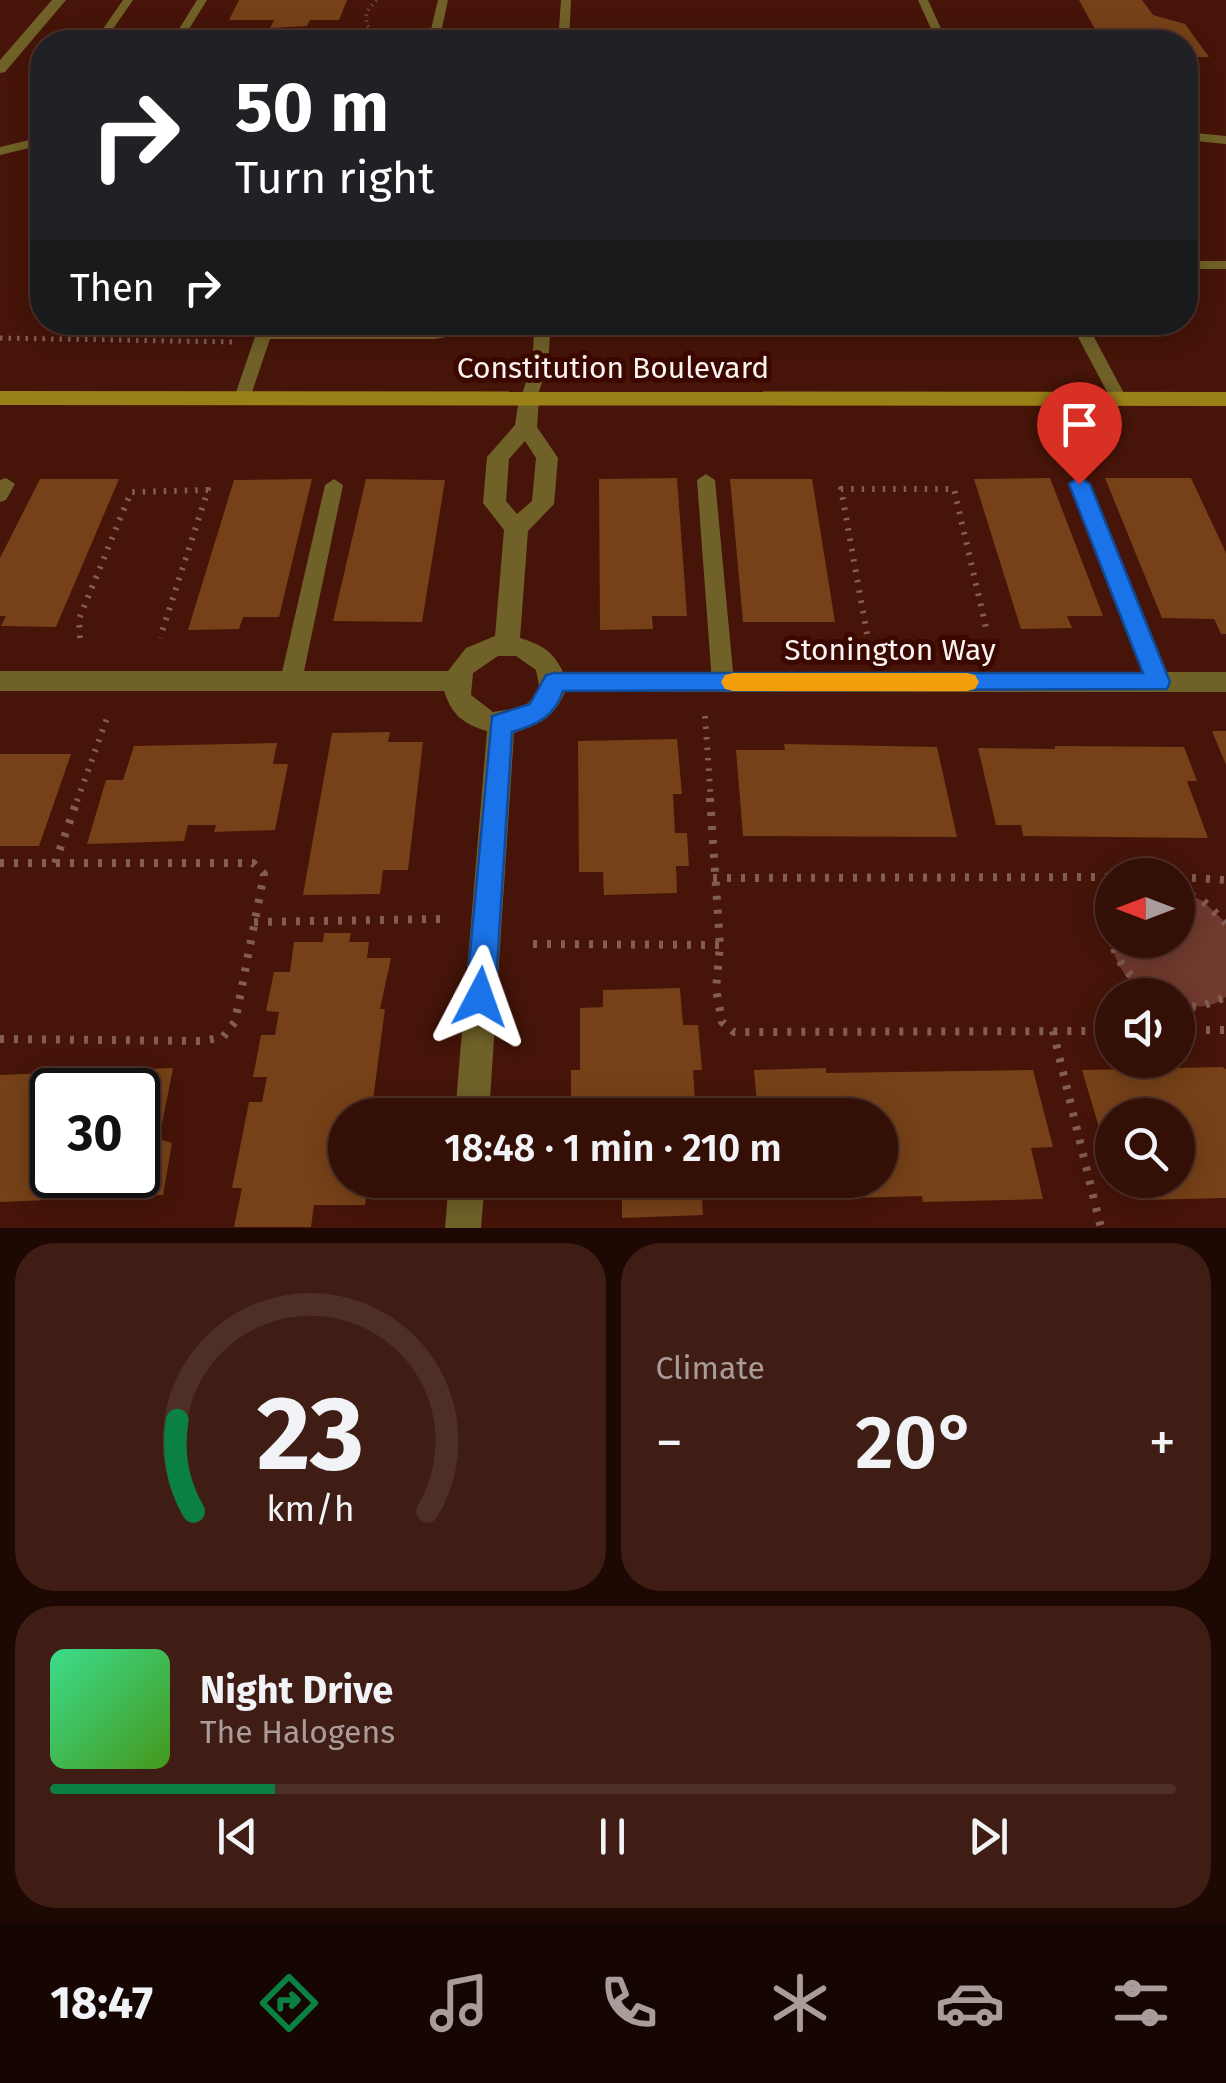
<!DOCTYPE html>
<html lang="en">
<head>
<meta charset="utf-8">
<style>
	:root { --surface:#340f06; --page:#3f1d14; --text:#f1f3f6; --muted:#a99c9b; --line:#4e2f28; --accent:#0b8043 }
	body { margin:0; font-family:"Fira Sans",sans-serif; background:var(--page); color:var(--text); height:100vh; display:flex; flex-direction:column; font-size:38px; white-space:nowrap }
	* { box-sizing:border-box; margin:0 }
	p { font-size:32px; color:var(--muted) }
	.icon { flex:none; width:55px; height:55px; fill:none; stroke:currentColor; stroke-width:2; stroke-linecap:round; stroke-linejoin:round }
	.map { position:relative; height:1228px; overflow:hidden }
	.drawer { display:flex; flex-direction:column; gap:15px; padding:15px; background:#1d0803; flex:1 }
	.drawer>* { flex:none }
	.guide { position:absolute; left:30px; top:30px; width:1168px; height:305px; border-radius:40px; box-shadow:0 5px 25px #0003,0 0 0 2px var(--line); background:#202124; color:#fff; overflow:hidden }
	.needle { width:65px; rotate:270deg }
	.tools { position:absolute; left:1095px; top:858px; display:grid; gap:20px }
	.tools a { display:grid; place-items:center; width:100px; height:100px; border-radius:50%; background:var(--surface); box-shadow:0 5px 25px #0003,0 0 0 2px var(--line); font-size:50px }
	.speed { position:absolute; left:30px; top:1068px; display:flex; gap:20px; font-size:50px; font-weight:700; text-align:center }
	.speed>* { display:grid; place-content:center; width:130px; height:130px; border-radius:50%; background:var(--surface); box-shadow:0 5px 25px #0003,0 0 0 2px var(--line); line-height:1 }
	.speed .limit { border:5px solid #111; border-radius:15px; background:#fff; color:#111 }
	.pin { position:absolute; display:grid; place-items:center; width:85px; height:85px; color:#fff; margin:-102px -42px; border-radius:50% 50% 50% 0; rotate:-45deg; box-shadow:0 0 10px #0007 }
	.pin .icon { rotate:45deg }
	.me { position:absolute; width:110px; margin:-55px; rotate:4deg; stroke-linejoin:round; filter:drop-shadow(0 0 8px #0008) }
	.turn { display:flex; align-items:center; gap:35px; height:210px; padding:0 40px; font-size:45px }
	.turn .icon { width:130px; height:130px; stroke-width:2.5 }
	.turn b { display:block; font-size:70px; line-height:85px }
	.then { display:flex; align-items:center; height:95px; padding:0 40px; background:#0003; gap:20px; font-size:38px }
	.big { font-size:75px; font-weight:600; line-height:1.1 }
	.drawer .widget { flex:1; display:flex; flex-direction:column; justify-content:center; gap:15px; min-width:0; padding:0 35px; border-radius:40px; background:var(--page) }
	.drawer .dial { align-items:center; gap:0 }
	.dial svg { height:260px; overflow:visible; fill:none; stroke:var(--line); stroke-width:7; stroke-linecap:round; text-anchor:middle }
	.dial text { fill:var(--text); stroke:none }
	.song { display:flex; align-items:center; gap:30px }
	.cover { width:120px; height:120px; border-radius:15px; background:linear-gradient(135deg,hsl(150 70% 55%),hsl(100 70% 35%)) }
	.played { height:10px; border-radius:5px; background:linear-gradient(90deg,var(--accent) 20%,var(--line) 20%) }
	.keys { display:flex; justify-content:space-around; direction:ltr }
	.heat { display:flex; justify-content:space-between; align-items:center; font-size:55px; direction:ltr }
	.drawer .tiles { flex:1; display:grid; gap:15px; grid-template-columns:1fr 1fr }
	.widget:last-child { grid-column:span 2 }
	.trip { position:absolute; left:328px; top:1098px; width:570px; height:100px; border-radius:50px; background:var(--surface); box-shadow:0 5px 25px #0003,0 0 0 2px var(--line); font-weight:600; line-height:100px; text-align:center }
	.tabs { display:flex; height:160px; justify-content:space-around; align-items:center; background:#150602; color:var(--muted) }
	.tabs .icon { width:70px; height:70px }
	.tabs .on { color:var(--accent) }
	.tabs b { font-size:45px; color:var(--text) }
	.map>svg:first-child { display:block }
</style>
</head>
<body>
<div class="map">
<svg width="1226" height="1228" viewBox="0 0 1226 1228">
	<rect width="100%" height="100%" fill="#461408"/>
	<path fill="#703a2d" d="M1178,890L1203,901L1226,923V997C1211,1009 1195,1007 1178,1005V995C1171,995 1160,997 1153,995C1118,984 1103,938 1112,907V940H1178Z"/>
	<path fill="#764118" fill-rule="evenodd" d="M239,0H347L339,20H310L307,26L270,28L274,20H229Z
		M1079,0H1142L1153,15L1185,24L1209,57H1185V42H1063L1056,31H1096Z
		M677,478L687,616H652L653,629L600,630L599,479Z
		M1050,478L1103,616H1067L1072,628L1021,629L974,479Z
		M1105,478H1191L1226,553V634H1221L1214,619L1162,618Z
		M40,479H119L56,627L1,626L6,616H0V558Z
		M312,479L279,617H243L239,629L188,630L234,480Z
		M366,479L445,480L422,622L333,621Z
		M730,479H812L835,622H743Z
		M1212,731H1226V765Z
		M390,732L388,742H423L408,870H383L380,894L303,895L332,733Z
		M677,739L682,794H673L675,833H687L689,866H676L677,893L604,895L603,872H579L578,741Z
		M277,743L273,764H288L275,830L214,832L216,825H188L184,841L87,844L106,780H123L134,746Z
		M784,744L937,747L957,837L743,836L736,750H785Z
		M1055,746L1184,747L1197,781H1187L1208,838L1023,836L1021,825H996L978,748L1055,749Z
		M0,754H71L39,846H0Z
		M324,933H351L349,942H369L367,958H391L380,1009H385L371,1115H345V1180H369L365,1205H314L311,1227H234L242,1188H232L249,1102H262L267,1077H253L261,1035H275L279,1012L266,1011L274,972H290L294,942H323Z
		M680,988L683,1025H698L702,1070H693L696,1115H571V1070H580V1008L603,1007V990Z
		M1222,1067L1226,1069V1198L1138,1200L1132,1180H1178V1115H1112V1151H1106L1082,1070Z
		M173,1068L159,1139L172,1143L163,1195L0,1202V1075ZM52,1090H138V1175H52Z
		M826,1068V1073L1033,1070L1053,1147L1031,1148L1043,1199L923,1202L922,1196L851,1198L850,1190L765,1192L764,1180H880V1115H758L754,1070Z
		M571,1180H701L703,1215L622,1218V1191L571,1192Z"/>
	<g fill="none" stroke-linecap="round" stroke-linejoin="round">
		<path stroke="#815d55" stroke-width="4" stroke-dasharray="1 5" stroke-linecap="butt" d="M376,0L366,13L367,26L388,42
			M200,41L244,42"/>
		<path stroke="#815d55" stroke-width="5" stroke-dasharray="2.5 6" stroke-linecap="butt" d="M0,338L233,342"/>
		<path stroke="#815d55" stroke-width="6" stroke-dasharray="2.5 8" stroke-linecap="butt" d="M867,634L841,489H954L987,632
			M80,638L79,619L131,492L208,490L160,638
			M705,716L711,801
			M77,801L107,718"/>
		<path stroke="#815d55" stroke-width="8" stroke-dasharray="4 10" stroke-linecap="butt" d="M710,798L720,945L716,989L722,1022L734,1032L1112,1031
			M0,863H253L264,874L235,1022L223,1037L203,1041L0,1039
			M55,863L78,798
			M1178,877L1226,880
			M713,878L1112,877
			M1178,890L1203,901L1226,923
			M1112,907C1104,947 1122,972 1153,995
			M254,922L444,919
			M533,944L720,945
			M1178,1005L1199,1007L1226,997
			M1178,1030H1226
			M1053,1031L1101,1228"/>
		<path fill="#706128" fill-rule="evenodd" d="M123,0H133L104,42H94Z
			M197,0H207L181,42H171Z
			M438,0H448L439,42H428Z
			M561,0H571L569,42H558Z
			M918,0H928L947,42H937Z
			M1185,132L1226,136V144L1185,140Z
			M42,137V145L0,155V147Z
			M1185,261H1226V269H1185Z
			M260,322H274L273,329H434C448,328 458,322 472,322L458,335L434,339H270L250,398L248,402H236L234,398Z
			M535,322H551L548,363L537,398L529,403L521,398L532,363Z
			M1070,322H1086L1127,399L1125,403H1113Z
			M706,474L715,480L734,682L730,688H716L712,682L697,480Z
			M6,478L15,484L6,500L0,502V480Z
			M1079,478L1088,484L1169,682L1165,688H1151L1147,682L1070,484Z
			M334,479L343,485L302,681L298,687H284L280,681L325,485Z"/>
		<path fill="#706128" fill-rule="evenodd" d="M52,0H66L5,72L0,73V60Z
			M529,391L539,398L537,427L558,458L554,504L528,531L520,638C542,645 553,651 563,672H1226V692H565C554,718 540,724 514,733L489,1115H455L487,731C463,724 452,715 444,691H0V671H448L466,648L495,636L504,530L483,503L487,457L515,425L519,398ZM525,441L536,458L532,501L517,514L506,501L509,459ZM498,656H516L536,670L540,691L524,707L493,712L471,695L473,673Z
			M449,1180H485L481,1228H445Z"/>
		<path fill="#998118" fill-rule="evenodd" d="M0,391L1226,392V406L0,405Z"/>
	</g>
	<path fill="#1a73e8" stroke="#114b97" stroke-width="2.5" d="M1079,477L1090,484L1170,682L1167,689L563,691C555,716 537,725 512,732L495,997L491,1007L480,1011L470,1007L466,997L492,716L530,704L546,675L554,673H1143L1069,484Z"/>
	<path fill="#f59e0b" d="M733,673H967L975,675L979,682L975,689L967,691H733L725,689L721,682L725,675Z"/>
	<g text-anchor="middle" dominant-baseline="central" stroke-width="10" stroke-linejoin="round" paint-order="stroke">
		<g font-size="30" fill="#faf3f1" stroke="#3b0801">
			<text x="613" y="368">Constitution Boulevard</text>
			<text x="890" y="650">Stonington Way</text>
		</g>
	</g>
</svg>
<div class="tools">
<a><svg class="needle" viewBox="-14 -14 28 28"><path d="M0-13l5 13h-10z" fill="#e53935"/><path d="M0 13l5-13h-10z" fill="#a99c9b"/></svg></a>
<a><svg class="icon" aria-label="sound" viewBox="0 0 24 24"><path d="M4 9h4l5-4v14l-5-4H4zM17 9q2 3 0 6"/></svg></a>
<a><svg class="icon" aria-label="search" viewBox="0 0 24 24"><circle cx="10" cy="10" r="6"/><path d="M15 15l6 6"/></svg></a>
</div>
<div class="speed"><div class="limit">30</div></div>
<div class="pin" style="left:1079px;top:484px;background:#d93025"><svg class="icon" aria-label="arrive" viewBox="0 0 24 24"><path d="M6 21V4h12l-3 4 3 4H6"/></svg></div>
<svg class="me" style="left:480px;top:997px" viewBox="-20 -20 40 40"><path d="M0-17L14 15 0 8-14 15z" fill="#1a73e8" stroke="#fff" stroke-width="4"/></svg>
<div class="trip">18:48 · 1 min · 210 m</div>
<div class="guide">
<div class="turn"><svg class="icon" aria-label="right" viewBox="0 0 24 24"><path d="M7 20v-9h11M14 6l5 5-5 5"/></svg><div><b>50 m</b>Turn right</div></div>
<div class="then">Then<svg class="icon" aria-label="right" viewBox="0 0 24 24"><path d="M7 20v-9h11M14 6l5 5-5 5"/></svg></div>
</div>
</div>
<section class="drawer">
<div class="tiles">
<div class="widget dial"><svg viewBox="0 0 100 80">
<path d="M14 69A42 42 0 1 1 86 69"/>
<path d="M14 69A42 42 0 0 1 9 41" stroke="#0b8043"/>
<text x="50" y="56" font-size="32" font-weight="700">23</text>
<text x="50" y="72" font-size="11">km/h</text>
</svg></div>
<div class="widget"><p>Climate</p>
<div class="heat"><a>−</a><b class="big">20°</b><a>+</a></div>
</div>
<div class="widget">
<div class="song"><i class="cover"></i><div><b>Night Drive</b><p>The Halogens</p></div></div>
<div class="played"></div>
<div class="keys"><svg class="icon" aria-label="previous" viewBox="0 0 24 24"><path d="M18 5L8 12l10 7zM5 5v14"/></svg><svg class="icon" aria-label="pause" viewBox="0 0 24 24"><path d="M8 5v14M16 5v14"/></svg><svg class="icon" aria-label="next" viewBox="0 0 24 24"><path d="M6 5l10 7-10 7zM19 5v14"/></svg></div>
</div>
</div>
</section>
<nav class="tabs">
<b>18:47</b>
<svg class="icon on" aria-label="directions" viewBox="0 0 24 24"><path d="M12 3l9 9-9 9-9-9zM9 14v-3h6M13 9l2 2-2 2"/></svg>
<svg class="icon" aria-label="music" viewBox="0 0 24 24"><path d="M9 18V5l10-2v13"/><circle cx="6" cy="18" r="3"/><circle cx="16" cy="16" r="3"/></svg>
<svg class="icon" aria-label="phone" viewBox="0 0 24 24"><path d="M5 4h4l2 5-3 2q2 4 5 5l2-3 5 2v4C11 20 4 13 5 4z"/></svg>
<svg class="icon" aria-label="climate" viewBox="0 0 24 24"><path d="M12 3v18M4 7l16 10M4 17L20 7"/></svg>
<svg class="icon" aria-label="car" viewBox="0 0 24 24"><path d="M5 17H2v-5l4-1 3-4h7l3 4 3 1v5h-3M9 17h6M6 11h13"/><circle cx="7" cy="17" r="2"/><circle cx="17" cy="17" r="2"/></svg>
<svg class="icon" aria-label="filters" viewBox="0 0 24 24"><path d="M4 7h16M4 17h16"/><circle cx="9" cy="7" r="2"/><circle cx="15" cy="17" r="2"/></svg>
</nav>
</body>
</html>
